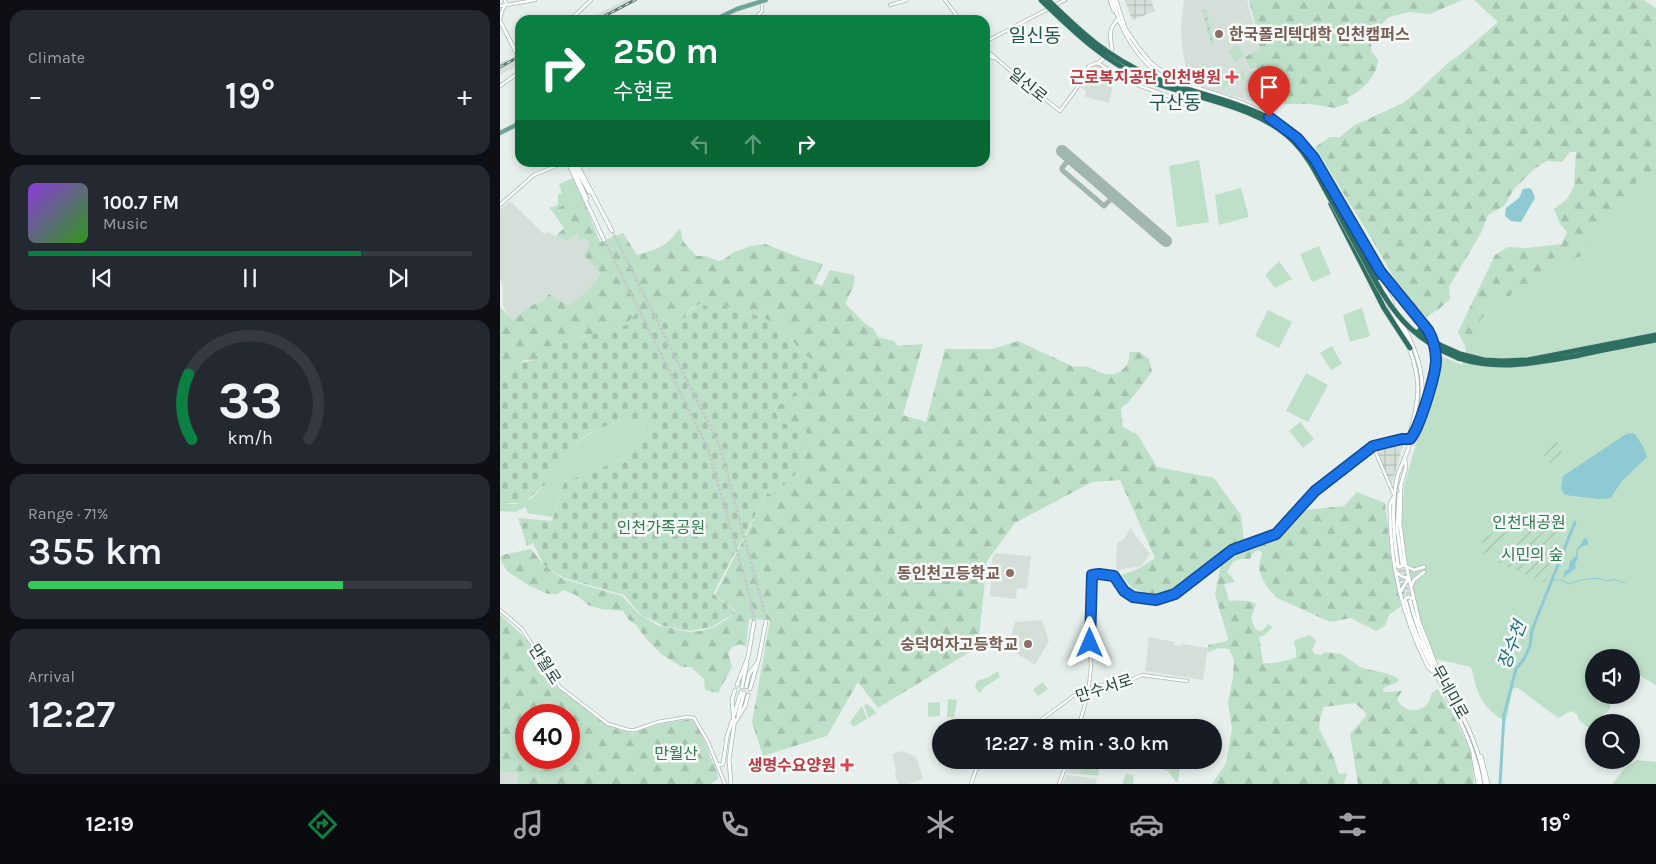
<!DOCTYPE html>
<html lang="en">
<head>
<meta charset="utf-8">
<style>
	:root { --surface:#171b24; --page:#242831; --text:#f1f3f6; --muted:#9ea1a6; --line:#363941; --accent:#0b8043 }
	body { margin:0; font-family:Karla,"Noto Sans KR",sans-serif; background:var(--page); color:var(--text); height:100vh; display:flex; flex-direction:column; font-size:19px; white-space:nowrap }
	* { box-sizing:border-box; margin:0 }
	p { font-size:16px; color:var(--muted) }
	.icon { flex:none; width:28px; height:28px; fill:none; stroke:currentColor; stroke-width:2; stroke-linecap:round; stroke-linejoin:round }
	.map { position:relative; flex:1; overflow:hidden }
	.drawer { display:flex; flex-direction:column; gap:10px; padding:10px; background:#0d0f14; width:500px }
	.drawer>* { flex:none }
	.banner { position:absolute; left:15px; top:15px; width:475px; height:152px; border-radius:15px; box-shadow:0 2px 8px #0003; background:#0b8043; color:#fff; overflow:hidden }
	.tools { position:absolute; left:1085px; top:649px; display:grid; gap:10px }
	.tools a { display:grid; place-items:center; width:55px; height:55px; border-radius:50%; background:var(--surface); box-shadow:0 2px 8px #0003; font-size:25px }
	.speed { position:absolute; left:15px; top:704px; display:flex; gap:10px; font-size:25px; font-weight:700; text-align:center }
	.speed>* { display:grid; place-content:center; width:65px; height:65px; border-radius:50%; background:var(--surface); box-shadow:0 2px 8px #0003; line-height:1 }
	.speed .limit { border:8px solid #d22; background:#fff; color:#111 }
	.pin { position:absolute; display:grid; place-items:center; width:42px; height:42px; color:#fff; margin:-51px -21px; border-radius:50% 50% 50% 0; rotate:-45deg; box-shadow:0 0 5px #0007 }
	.pin .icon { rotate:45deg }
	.me { position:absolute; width:55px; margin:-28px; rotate:0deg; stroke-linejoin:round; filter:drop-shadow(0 0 4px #0008) }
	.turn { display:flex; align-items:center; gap:18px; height:105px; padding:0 15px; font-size:22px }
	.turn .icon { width:65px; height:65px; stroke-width:2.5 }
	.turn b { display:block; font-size:35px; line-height:42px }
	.lanes { display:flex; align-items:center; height:48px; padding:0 15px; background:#0003; justify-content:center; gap:25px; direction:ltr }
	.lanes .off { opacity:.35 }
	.big { font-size:38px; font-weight:600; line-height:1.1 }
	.drawer .tile { flex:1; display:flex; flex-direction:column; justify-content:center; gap:8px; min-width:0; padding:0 18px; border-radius:15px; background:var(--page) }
	.drawer .dial { align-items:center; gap:0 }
	.dial svg { height:130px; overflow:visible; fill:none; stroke:var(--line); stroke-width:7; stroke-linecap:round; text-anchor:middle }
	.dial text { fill:var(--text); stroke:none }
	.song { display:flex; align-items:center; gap:15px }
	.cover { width:60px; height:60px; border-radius:8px; background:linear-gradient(135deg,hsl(270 70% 55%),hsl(110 70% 35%)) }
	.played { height:5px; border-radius:2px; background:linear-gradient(90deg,var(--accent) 75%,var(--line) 75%) }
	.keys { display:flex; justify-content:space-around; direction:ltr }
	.heat { display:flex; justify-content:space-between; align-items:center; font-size:28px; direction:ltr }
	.charge { height:8px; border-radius:4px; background:linear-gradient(90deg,#34c759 71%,var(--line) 0) }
	.trip { position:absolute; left:432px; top:719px; width:290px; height:50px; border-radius:25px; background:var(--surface); box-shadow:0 2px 8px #0003; font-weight:600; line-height:50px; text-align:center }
	.menu { display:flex; height:80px; justify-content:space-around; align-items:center; background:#090b0e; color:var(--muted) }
	.menu .icon { width:35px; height:35px }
	.menu .selected { color:var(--accent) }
	.menu b { font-size:22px; color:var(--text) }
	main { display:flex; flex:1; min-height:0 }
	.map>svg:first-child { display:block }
</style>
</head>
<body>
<main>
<section class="drawer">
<div class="tile"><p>Climate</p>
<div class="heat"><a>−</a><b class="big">19°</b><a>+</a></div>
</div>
<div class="tile">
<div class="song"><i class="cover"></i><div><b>100.7 FM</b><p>Music</p></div></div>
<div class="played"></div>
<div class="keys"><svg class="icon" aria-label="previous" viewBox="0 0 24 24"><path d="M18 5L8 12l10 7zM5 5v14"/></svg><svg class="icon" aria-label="pause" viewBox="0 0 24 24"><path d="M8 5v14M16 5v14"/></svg><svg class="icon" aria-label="next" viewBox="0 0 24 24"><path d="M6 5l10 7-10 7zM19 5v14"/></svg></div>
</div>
<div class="tile dial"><svg viewBox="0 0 100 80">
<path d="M14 69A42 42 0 1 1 86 69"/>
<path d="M14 69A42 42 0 0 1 12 29" stroke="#0b8043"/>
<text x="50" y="56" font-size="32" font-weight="700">33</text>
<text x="50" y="72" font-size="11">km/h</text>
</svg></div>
<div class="tile"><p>Range · 71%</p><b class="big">355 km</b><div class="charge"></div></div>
<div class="tile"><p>Arrival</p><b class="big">12:27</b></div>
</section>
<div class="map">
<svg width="1156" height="784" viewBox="0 0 1156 784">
	<defs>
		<pattern id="industrial-grid" width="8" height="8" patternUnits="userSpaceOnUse" patternTransform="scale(1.25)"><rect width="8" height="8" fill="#d4dfda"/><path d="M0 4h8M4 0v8" fill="none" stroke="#b6c1bc"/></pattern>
		<pattern id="forest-firs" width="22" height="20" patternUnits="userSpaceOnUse" patternTransform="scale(1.25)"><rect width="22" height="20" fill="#bfe0c8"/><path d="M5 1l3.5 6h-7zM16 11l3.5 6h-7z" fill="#a4c1ad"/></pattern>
		<pattern id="cemetery-stones" width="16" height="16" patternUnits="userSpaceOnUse" patternTransform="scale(1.25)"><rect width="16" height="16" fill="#bfe0c8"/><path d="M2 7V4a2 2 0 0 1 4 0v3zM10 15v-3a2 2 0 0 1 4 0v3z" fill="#a4c1ad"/></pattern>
		<pattern id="garden-furrows" width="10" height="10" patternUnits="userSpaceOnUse" patternTransform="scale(1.25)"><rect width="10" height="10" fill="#bfe0c8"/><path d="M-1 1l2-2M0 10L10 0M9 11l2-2" fill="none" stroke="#a4c1ad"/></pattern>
	</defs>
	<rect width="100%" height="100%" fill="#e6efeb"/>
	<path fill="#d4dfda" d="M125,0H138L100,20H86Z
		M684,0H747L758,42L759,49L745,57L750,71L757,70L767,91L763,94L759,92L751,96L753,102L695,85L704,80L703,76L691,81L686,70L682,44L681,26Z
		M12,59L16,66L0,75V62Z
		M595,65H600L615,76L609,103L585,97L586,91L580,87L591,66Z
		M10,201L45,235L47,232L67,241L77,234L88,241L91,245L83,255L101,272L88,290L69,307L49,294L41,302L32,305L12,320L7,314L3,305V285L0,280V209Z
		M630,528L650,554L641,566L617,570L616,567L617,543L624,539Z
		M495,553L531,556L527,589L517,588L516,599L490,596L492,560Z
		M542,620L549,641L535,665L508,648L515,622Z
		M649,637L674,642V645L681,646L682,644L708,648L703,680L645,671Z
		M402,751L416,757L423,779L408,784H399L395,776L396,769L392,754Z
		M571,760H601L598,776L568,773Z
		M0,772H18V784H0Z
		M567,775L597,779L596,784H562Z"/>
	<path fill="url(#industrial-grid)" d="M625,0H651L655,11L632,20Z
		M904,442L891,487L875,448Z"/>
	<path fill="url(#forest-firs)" fill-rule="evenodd" d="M749,0H962L930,14L909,12L889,17L872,34L871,51L878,60C877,76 862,91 847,98L849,103L835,108L809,104H785L772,99V91L766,78L761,77L756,67L750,70L745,57L759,49V41Z
		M974,0H1144L1156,8V384L971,379L965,346L958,332L995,255L1008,247L1027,248L1062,244L1067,232L1060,224L1054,209L1067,199L1074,186L1076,152H1070L1062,162L1047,161L1034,169L1014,189L1004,206L988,215L982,231L949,287L950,299L938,310L926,317L903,294L873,241L815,147L830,137H840L853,126L903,103L917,92L950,61L957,57L998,22Z
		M81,194L100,242L123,233L137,255C159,248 165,248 179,229L181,230C181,245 189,245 196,256H205L218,261L223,260L234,252L251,246L265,244L301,258L323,264L314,283L322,286L330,270L354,275C355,293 348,291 346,305C356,312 362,324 374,329L378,337L394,341L398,346L423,344L403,415L426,422L445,349H492L518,341L574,367C592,364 590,370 605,374C619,377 632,365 629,352H639L649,359L652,372L628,403L621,408L623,427L638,435L657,467L714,478L741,515L744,541L669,593L651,595L632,588L621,575L638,569L655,558L620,480L592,482L515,523L487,561L478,647L378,708L358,682L327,736L263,756L252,722L270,620L249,619L246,647L241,644L232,647L228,653L232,667L218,693L205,690L204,679L191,667H182L161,654L143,635L137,626L128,619L123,611L101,609L88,605L78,596L64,590L57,594H48L28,585L7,571L0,559L2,555L31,549L44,565L63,579L122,596L139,614L157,625L189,632L200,631L212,628L226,620L236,611L215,595L267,493L273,495L290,480L298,452L296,446L304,428L281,423L275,410L277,406L297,395L300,353L297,347L282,327L270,321L248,312L240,313L223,305L213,308L200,304L189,310L185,318L179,321L170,322L138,311L126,325L60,344C51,348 45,357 36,360C33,361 27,360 24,360L0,382V307L12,320L32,305L41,302L49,294L69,306L88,290L101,273L83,255L90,245L88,241L83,238L81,240L77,234L67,241L56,236L64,228L52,211Z
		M857,492L885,503L892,564L901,606L889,615L885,626L876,631L851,618L830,622L777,598C769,590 760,579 759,567C759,563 762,556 762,552L758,550L752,554L750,559H740L733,562L727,572L732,577L735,582L724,584L729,601C739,601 746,599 756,604L751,618L756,630L762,631L768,624L773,627L763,636L759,637L763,663C773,664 787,661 796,657V648L794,644L795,640L810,635L816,640L812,650L815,654L821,655L825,652L841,654L862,668L889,674L899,679L898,682L883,688L884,692L902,691L897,699C902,712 920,714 928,703C931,699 930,696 933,692L938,689L951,710L972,754L974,784H858L850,734L866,716L865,712L855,703C844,704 835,706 824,707L820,718L819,729L834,758L839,774L847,773L844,784H712L726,763L732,728L728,702L733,677L734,660L729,649L719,648L708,652V645L727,641L728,639L715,594L721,564L734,549L758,541L782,536L807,510L844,506Z
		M0,614L28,641L57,687L113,728L133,733L159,724L192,719L195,721C202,732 206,743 210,756C213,764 218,770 218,779L211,784H18V772H0ZM26,715H69V758H26Z"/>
	<path fill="url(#cemetery-stones)" d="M200,304L213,308L223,305L240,313L248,312L270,321L282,327L297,347L300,353L309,357L324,381L306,403L297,395L277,406L275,411L281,423L304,428L307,434L303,445L296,447L298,452L303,453L295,462L299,470L290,480L273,495L267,493L213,594L236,612L212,627L189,631L164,626L141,615L124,595L64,578L44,565L33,543L27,546L18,518L52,521L63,485L66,481L131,456L148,421L123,419L88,434L76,443L45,485L26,501L21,503H0V382L7,375L10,364C19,362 27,362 35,360C44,358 51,348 60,344L126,325L138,311L158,315L163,320L170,322L179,321L185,318L189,311Z"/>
	<path fill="#bfe0c8" d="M738,45L744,56L735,62L728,51Z
		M744,70L745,79L720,88L717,82L731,77L730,73L732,74Z
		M699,160L709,222L677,227L669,166Z
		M75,177L82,193L81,194L83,211L80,213L77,208L70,210L66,204L52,211L50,209V207H54L58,204V194L62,193L59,184Z
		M1138,180L1144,182H1156V685C1143,677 1131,674 1131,658H1094V695H1107L1111,701L1110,709L1094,722V725L1089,728L1079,720L1077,714L1071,711L1058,718L1018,688H1013L1006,722C981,708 977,692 971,667L936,659L922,625L916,604L904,553L902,521L904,486L926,409L936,385L938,355L962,365L981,318L985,316L992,302L1004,299V296H1010L1014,289L1017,287L1024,289L1033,287C1035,281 1039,279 1042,274C1045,271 1045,266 1047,263C1052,255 1063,258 1070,260L1081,256L1086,251L1095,232L1100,225L1109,218L1115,217L1121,212L1128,193Z
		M741,188L749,217L719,225L715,195Z
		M819,246L831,274L812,282L800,254Z
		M779,261L792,279L775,288L765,275Z
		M862,308L870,336L850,342L843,315Z
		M768,310L792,322L779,348L755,336Z
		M832,346L842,364L831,370L820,353Z
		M806,373L828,385L808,422L786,411Z
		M123,419L148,421L146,436L131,456L66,481L63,485L53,517L27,513L26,507L15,512L0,511V503C6,503 13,505 20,503C42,500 61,456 78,442C91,431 108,426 123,419Z
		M800,422L814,439L803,448L789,431Z
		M498,671L500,677L483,688L480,693L475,688L477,681L489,677Z
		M543,682L548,689L538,696L533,689Z
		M448,699L457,700L454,717H447Z
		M440,702V716L428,717V703Z
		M368,704L377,713L368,718L364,705Z
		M362,706L367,719L353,727L350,722Z
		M665,760H681L678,782H676L667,770L665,771Z
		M1137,760L1156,762V784H1112L1126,767Z
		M582,762L599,764L597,775L580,773Z
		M626,774L634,775L633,784H622Z"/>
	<path fill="url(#garden-furrows)" d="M706,9L714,44L711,45L702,10Z
		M1056,441L1065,455L1050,464L1041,450Z
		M1044,516L1068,521L1066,530L1058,540L1053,551L1052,566L1044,583L993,560Z
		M1005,525V531L1007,535L1011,536L1005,542L999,544C999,549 990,556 984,555L981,549L983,543L981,540Z"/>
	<path fill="#8ec9d4" d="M1029,188L1032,190L1035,198L1021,222L1011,221L1005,216L1006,208L1019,198L1023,189Z
		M1130,433L1135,434L1144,448L1147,457L1121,482L1111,498L1099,499L1065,495L1061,489L1063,476L1126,434Z
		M1085,537L1088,541V545L1083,546L1078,550V559L1075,563L1076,568L1063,578L1065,570H1068L1070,561L1076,556L1077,548L1079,547Z"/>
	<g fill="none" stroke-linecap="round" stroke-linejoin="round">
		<path stroke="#8ec9d4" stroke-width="1" d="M1054,580H1061L1070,584C1081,579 1096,576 1108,581L1113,579L1125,583"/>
		<path stroke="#8ec9d4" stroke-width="3" d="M1000,784L1004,715L1016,669L1024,659L1030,646L1032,630L1075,522"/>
		<path stroke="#a2b6b0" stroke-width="5" d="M570,158L562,168V170L604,206L614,196"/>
		<path stroke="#a2b6b0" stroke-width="12" d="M562,151L666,241"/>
		<path stroke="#bfccc8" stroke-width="3" stroke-dasharray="3 1.5" stroke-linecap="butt" d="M112,231L219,444L264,610L266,621
			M104,240L208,448L250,597L254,622
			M899,565L905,600
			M902,565L909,598"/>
		<g stroke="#a8b8b2" stroke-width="4">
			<path id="tertiary" d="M445,0L460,20
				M390,5L407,0
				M555,5L565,0
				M0,6L35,0
				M0,19L2,11L6,4L5,0
				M70,20L91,0
				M254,20L262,11V2
				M485,42L548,9
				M485,49L526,84L560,111L580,84L589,66L596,63L600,64L617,75L637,85L677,99
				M15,51L20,48
				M485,53L487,56L494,58
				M0,86L20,72
				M0,205L34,175L66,162
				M873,446L894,495
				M0,610L22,629L60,687L108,724L129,730H135L158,722L187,717L194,718L208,742L225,784
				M530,728L576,694L603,685L633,679L642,675L687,681
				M578,728L588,695L591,666L589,627L593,575L599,574L613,575L624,591L633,597L656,600L675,594L732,550L776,535L815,491L873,446L902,439H910
				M471,784L476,770L484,760
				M559,784L568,760"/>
		</g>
		<g stroke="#a4bbb3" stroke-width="4.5">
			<path id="secondary" d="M610,0L614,11
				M613,0C620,32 639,61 666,80
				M616,0L625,28L638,47L650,62L674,80L743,103L775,118L789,129
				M0,21L20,60
				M610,53L612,49C610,36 608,29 618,19
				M598,63L605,57
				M678,82L685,79L687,75
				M71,162L70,167L104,240
				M75,162L77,164L112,231
				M75,166L89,192
				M73,167L87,199
				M878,275L893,305
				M890,307L907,340
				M901,322C920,355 927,381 919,418
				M901,486L900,524L905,561L919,621L938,670
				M900,488L906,467L905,460
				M899,494L897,528L902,563
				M893,498L890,504C889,560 902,616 928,667L932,671
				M895,564L899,567L904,565V562
				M898,564C893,535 891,507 897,478C901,462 912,449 910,433C919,400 922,381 909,348
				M906,566L914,570L924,567
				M896,572L903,577L908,578
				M911,586L914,580L924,572
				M901,591L908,579
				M910,601C915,620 921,637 929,655C952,702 977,730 985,784
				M906,602C922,667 970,717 981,784
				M903,603L906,598L909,597L913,599
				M237,685L248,657L254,622
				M242,687L247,663
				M246,687L249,674L257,663
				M250,689L259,658L266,621
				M234,715L241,692
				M238,715L244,693
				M234,724L245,706L248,695
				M973,755L978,784
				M981,756L988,784
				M216,763L218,765L223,764L227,737L232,721
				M231,784L229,760L234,725L232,700L235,690"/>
		</g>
		<g stroke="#c2cac8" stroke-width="5">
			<path id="primary" d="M214,20L237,9L266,0
				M0,133L20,123"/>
		</g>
		<g stroke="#c2cac8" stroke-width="6">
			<path id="motorway" d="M831,204L884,308L910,348
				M842,204C854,227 866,250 880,271C896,296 932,324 936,353C939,373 922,414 915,434
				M960,354L984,360L1002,361L1028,360L1156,335
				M958,358C999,371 1036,363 1076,356C1103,350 1129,345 1156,340"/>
		</g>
		<use href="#tertiary" stroke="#fff" stroke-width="2.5"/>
		<use href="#secondary" stroke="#fff" stroke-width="3"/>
		<use href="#primary" stroke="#6aa596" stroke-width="4"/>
		<use href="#motorway" stroke="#2f6f62" stroke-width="5"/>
		<g stroke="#5f7d75" stroke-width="3">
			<path id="rail" d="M97,20L135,0
				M0,67L20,56"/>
		</g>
		<use href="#rail" stroke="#f7fbf9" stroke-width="1" stroke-dasharray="4" stroke-linecap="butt"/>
		<g stroke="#c2cac8" stroke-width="6" stroke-linecap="butt">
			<path id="motorway-bridge" d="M541,0C574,32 606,63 649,81C696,99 758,105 794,142C809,157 817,175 827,193C839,214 850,235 862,256C875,281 889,308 910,328C924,341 941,351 958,358
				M548,0C582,33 606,56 651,76C703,99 763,101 804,145C818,160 826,179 836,197C849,224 863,251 877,278
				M919,331L940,345L960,354"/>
		</g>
		<use href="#motorway-bridge" stroke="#2f6f62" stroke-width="5"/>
	</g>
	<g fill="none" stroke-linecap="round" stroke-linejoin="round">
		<g stroke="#114b97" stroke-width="12">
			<path id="route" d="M590,643L592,575L599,574L614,576L624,591L633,597L656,600L675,594L732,550L776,534L815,491L873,446L902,439H910C919,430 936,374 936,360C936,349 933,339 928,330L880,271L814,158L797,138L769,117"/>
		</g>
		<use href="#route" stroke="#1a73e8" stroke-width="9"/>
	</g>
	<g fill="#8d6e63" stroke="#f7fbf9" stroke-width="2">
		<circle cx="719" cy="34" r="5"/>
		<circle cx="510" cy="573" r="5"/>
		<circle cx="528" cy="644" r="5"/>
	</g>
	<g fill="#e0444e" stroke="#f7fbf9" stroke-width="2">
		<path d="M729.5 69.5h5v5h5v5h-5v5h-5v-5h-5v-5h5z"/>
		<path d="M344.5 757.5h5v5h5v5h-5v5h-5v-5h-5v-5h5z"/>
	</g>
	<g text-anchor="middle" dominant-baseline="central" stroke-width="5" stroke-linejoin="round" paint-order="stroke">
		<g font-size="16" font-weight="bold" fill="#785e54" stroke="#f7fbf9" text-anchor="end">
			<text x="729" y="34" text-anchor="start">한국폴리텍대학 인천캠퍼스</text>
			<text x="500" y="573">동인천고등학교</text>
			<text x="518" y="644">숭덕여자고등학교</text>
		</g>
		<g font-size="16" font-weight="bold" fill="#be3a42" stroke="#f7fbf9" text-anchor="end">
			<text x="721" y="77">근로복지공단 인천병원</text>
			<text x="336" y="765">생명수요양원</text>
		</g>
		<g font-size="16" fill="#24423a" stroke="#f7fbf9">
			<text transform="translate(528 85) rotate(39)">일신로</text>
			<text transform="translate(45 664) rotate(57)">만월로</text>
			<text transform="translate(604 688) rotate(-18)">만수서로</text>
			<text transform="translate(950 692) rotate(61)">무네미로</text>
		</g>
		<g font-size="16" fill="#2d7a4b" stroke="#f7fbf9">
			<text x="1029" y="522">인천대공원</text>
			<text x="161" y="527">인천가족공원</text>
			<text x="1032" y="554">시민의 숲</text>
			<text x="176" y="753">만월산</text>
		</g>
		<g font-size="18" font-style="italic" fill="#1c6f80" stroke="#f7fbf9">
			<text transform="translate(1012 645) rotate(-69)">장수천</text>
		</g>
		<g font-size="19" fill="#1f5548" stroke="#f7fbf9">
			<text x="535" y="36">일신동</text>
			<text x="675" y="103">구산동</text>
		</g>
	</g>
</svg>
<div class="tools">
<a><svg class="icon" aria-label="sound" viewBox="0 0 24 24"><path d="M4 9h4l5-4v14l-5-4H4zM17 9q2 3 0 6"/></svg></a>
<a><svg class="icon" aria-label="search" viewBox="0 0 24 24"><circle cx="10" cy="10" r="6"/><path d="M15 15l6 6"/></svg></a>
</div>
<div class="speed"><div class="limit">40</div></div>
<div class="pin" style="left:769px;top:117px;background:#d93025"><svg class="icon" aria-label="arrive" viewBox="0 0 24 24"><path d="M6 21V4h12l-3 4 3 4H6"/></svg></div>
<svg class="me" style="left:590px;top:643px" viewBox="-20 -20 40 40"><path d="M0-17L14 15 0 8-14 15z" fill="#1a73e8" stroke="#fff" stroke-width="4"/></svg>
<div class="trip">12:27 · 8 min · 3.0 km</div>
<div class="banner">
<div class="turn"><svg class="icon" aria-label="right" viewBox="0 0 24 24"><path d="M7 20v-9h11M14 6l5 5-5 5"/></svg><div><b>250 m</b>수현로</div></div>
<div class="lanes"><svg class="icon off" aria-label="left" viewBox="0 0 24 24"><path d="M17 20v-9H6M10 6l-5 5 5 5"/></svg><svg class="icon off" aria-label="ahead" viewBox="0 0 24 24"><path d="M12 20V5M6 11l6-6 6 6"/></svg><svg class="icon" aria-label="right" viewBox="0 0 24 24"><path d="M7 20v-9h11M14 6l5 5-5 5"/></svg></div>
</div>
</div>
</main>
<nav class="menu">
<b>12:19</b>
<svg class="icon selected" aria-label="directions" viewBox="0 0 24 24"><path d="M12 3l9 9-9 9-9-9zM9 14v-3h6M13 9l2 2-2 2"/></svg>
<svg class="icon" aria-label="music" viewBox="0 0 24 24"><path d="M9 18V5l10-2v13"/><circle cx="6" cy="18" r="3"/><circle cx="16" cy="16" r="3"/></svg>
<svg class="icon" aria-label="phone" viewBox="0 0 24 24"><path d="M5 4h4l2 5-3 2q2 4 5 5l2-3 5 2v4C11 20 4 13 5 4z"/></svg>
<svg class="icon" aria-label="climate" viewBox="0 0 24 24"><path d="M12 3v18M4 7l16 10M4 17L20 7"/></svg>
<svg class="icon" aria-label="car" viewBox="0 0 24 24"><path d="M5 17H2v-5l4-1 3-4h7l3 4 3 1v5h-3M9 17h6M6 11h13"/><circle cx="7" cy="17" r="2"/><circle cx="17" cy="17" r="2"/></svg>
<svg class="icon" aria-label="filters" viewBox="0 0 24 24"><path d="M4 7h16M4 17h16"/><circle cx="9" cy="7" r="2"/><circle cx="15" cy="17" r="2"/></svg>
<b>19°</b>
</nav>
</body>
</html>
